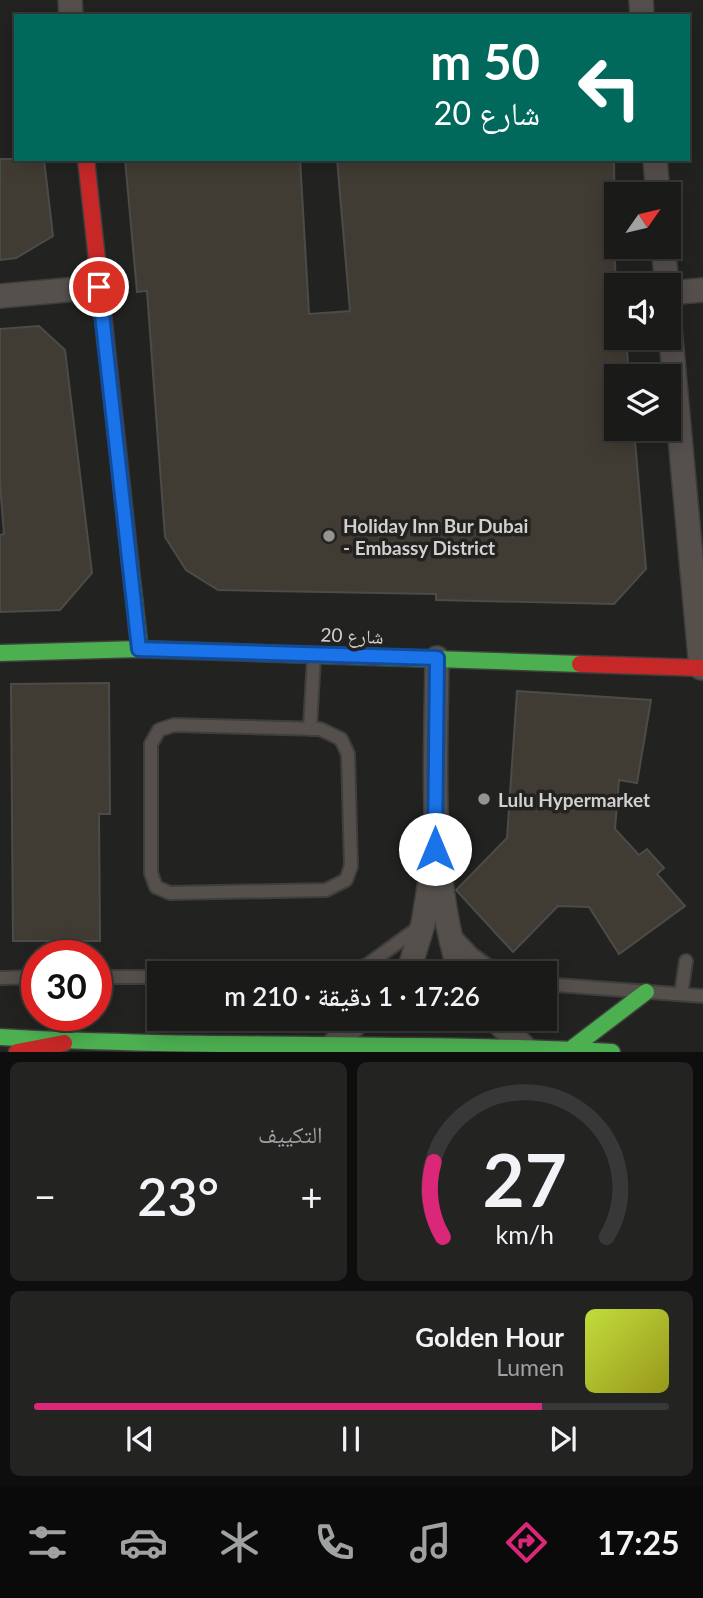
<!DOCTYPE html>
<html lang="ar">
<head>
<meta charset="utf-8">
<style>
	:root { --surface:#1a1a19; --page:#232322; --text:#f1f3f6; --muted:#9fa1a2; --line:#383838; --accent:#db2777 }
	body { margin:0; font-family:Lato,"Noto Naskh Arabic",sans-serif; background:var(--page); color:var(--text); direction:rtl; height:100vh; display:flex; flex-direction:column; font-size:26px; white-space:nowrap }
	* { box-sizing:border-box; margin:0 }
	p { font-size:23px; color:var(--muted) }
	.icon { flex:none; width:38px; height:38px; fill:none; stroke:currentColor; stroke-width:2; stroke-linecap:round; stroke-linejoin:round }
	.map { position:relative; height:1052px; overflow:hidden; direction:ltr }
	.panel { display:flex; flex-direction:column; gap:10px; padding:10px; background:#0e0e0e; flex:1 }
	.panel>* { flex:none }
	.guide { position:absolute; left:14px; top:14px; width:676px; height:147px; border-radius:0px; box-shadow:0 4px 18px #0003,0 0 0 2px var(--line); direction:rtl; background:#00695c; color:#fff; overflow:hidden }
	.needle { width:46px; rotate:56deg }
	.buttons { position:absolute; left:604px; top:182px; display:grid; gap:14px }
	.buttons a { display:grid; place-items:center; width:77px; height:77px; border-radius:0px; background:var(--surface); box-shadow:0 4px 18px #0003,0 0 0 2px var(--line); font-size:35px }
	.speed { position:absolute; left:21px; top:940px; display:flex; gap:14px; font-size:35px; font-weight:700; text-align:center }
	.speed>* { display:grid; place-content:center; width:91px; height:91px; border-radius:50%; background:var(--surface); box-shadow:0 4px 18px #0003,0 0 0 2px var(--line); line-height:1 }
	.speed .limit { border:10px solid #d22; background:#fff; color:#111 }
	.pin { position:absolute; display:grid; place-items:center; width:60px; height:60px; color:#fff; margin:-30px; border:4px solid #fff; border-radius:50%; box-shadow:0 2px 7px #0007 }
	.me { position:absolute; width:77px; margin:-38px; rotate:0deg; stroke-linejoin:round; filter:drop-shadow(0 0 5px #0008) }
	.turn { display:flex; align-items:center; gap:24px; height:147px; padding:0 35px; font-size:32px }
	.turn .icon { width:91px; height:91px; stroke-width:2.5 }
	.turn b { display:block; font-size:49px; line-height:60px }
	.big { font-size:52px; font-weight:600; line-height:1.1 }
	.panel .tile { flex:1; display:flex; flex-direction:column; justify-content:center; gap:10px; min-width:0; padding:0 24px; border-radius:10px; background:var(--page) }
	.panel .dial { align-items:center; gap:0 }
	.dial svg { height:182px; overflow:visible; fill:none; stroke:var(--line); stroke-width:7; stroke-linecap:round; text-anchor:middle }
	.dial text { fill:var(--text); stroke:none }
	.song { display:flex; align-items:center; gap:21px }
	.cover { width:84px; height:84px; border-radius:10px; background:linear-gradient(135deg,hsl(70 70% 55%),hsl(60 70% 35%)) }
	.played { height:7px; border-radius:4px; background:linear-gradient(90deg,var(--accent) 80%,var(--line) 80%) }
	.keys { display:flex; justify-content:space-around; direction:ltr }
	.heat { display:flex; justify-content:space-between; align-items:center; font-size:38px; direction:ltr }
	.panel .tiles { flex:1; display:grid; gap:10px; grid-template-columns:1fr 1fr }
	.tile:last-child { grid-column:span 2 }
	.trip { position:absolute; left:147px; top:961px; width:410px; height:70px; border-radius:0px; background:var(--surface); box-shadow:0 4px 18px #0003,0 0 0 2px var(--line); font-weight:600; line-height:70px; text-align:center; direction:rtl }
	.tabs { display:flex; height:112px; justify-content:space-around; align-items:center; background:#0a0a0a; color:var(--muted) }
	.tabs .icon { width:49px; height:49px }
	.tabs .active { color:var(--accent) }
	.tabs b { font-size:32px; color:var(--text) }
	.map>svg:first-child { display:block }
</style>
</head>
<body>
<div class="map">
<svg width="703" height="1052" viewBox="0 0 703 1052">
	<rect width="100%" height="100%" fill="#222221"/>
	<path fill="#413c33" stroke="#4b4b4a" stroke-width="2" d="M0,159H44L53,236L16,258L0,260Z
		M125,159H300L309,314L350,311L337,159H614L616,338H626L629,376H616V429H634L646,569L614,604L436,600V594L218,590L186,570L165,537L147,291L137,292Z
		M39,326L65,350L92,573L60,610L0,612V535L4,534L0,484V329Z
		M109,683L110,814H99L100,941H13L11,684Z
		M517,691L651,700L637,783L619,780L615,829L639,855L647,849L664,868L657,874L685,906L619,954L589,907L558,906L513,952L456,890L507,838Z"/>
	<g fill="none" stroke-linecap="round" stroke-linejoin="round">
		<g stroke="#3e3e3d" stroke-width="16">
			<path id="lane" d="M174,725L320,729L341,739L348,754L351,866L346,880L326,890L170,893L156,887L151,873V744L159,730Z
				M310,729L314,655
				M454,935L472,954L498,973
				M343,973L367,965L422,925
				M96,977H159
				M0,978L37,977
				M544,984L703,996
				M681,994L686,961"/>
		</g>
		<g stroke="#3e3e3d" stroke-width="26">
			<path id="street" d="M70,0L71,16
				M641,0L642,16
				M655,159L658,194
				M663,247L667,285
				M668,293L703,290
				M0,296L99,287
				M668,306L701,668
				M437,658C436,766 428,869 460,973
				M405,973L410,967L423,924L432,869
				M493,1018L525,1048
				M333,1045L362,1018"/>
		</g>
		<g stroke="#3e3e3d" stroke-width="19">
			<path id="fast" d="M130,562L140,649
				M0,653L140,649L580,664
				M0,1037C204,1049 408,1041 612,1052
				M571,1049L646,992"/>
		</g>
		<g stroke="#3e3e3d" stroke-width="19">
			<path id="jam" d="M86,159L130,562
				M580,664L703,668
				M17,1052L64,1043"/>
		</g>
		<use href="#lane" stroke="#55504c" stroke-width="12"/>
		<use href="#street" stroke="#55504c" stroke-width="23"/>
		<use href="#fast" stroke="#4caf50" stroke-width="16"/>
		<use href="#jam" stroke="#c62828" stroke-width="16"/>
	</g>
	<g fill="none" stroke-linecap="round" stroke-linejoin="round">
		<g stroke="#114b97" stroke-width="18">
			<path id="route" d="M99,287L139,649L437,658L435,849"/>
		</g>
		<use href="#route" stroke="#1a73e8" stroke-width="12"/>
	</g>
	<g fill="#949493" stroke="#232220" stroke-width="2.5">
		<circle cx="329" cy="536" r="7"/>
		<circle cx="484" cy="799" r="7"/>
	</g>
	<g text-anchor="middle" dominant-baseline="central" stroke-width="7" stroke-linejoin="round" paint-order="stroke">
		<g font-size="19" font-weight="bold" fill="#d1d1d0" stroke="#232220" text-anchor="start">
			<text x="343" y="525">Holiday Inn Bur Dubai<tspan x="343" dy="22">- Embassy District</tspan></text>
			<text x="498" y="799">Lulu Hypermarket</text>
		</g>
		<g font-size="19" fill="#d1d1d0" stroke="#232220">
			<text transform="translate(352 635) rotate(2)">شارع 20</text>
		</g>
	</g>
</svg>
<div class="buttons">
<a><svg class="needle" viewBox="-14 -14 28 28"><path d="M0-13l5 13h-10z" fill="#e53935"/><path d="M0 13l5-13h-10z" fill="#9fa1a2"/></svg></a>
<a><svg class="icon" aria-label="sound" viewBox="0 0 24 24"><path d="M4 9h4l5-4v14l-5-4H4zM17 9q2 3 0 6"/></svg></a>
<a><svg class="icon" aria-label="layers" viewBox="0 0 24 24"><path d="M12 4l9 5-9 5-9-5zM3 14l9 5 9-5"/></svg></a>
</div>
<div class="speed"><div class="limit">30</div></div>
<div class="pin" style="left:99px;top:287px;background:#d93025"><svg class="icon" aria-label="arrive" viewBox="0 0 24 24"><path d="M6 21V4h12l-3 4 3 4H6"/></svg></div>
<svg class="me" style="left:435px;top:849px" viewBox="-20 -20 40 40"><circle r="19" fill="#fff"/><path d="M0-13L10 11 0 6-10 11z" fill="#1a73e8"/></svg>
<div class="trip">17:26 · 1 دقيقة · 210 m</div>
<div class="guide">
<div class="turn"><svg class="icon" aria-label="left" viewBox="0 0 24 24"><path d="M17 20v-9H6M10 6l-5 5 5 5"/></svg><div><b>50 m</b>شارع 20</div></div>
</div>
</div>
<section class="panel">
<div class="tiles">
<div class="tile dial"><svg viewBox="0 0 100 80">
<path d="M14 69A42 42 0 1 1 86 69"/>
<path d="M14 69A42 42 0 0 1 10 36" stroke="#db2777"/>
<text x="50" y="56" font-size="32" font-weight="700">27</text>
<text x="50" y="72" font-size="11">km/h</text>
</svg></div>
<div class="tile"><p>التكييف</p>
<div class="heat"><a>−</a><b class="big">23°</b><a>+</a></div>
</div>
<div class="tile">
<div class="song"><i class="cover"></i><div><b>Golden Hour</b><p>Lumen</p></div></div>
<div class="played"></div>
<div class="keys"><svg class="icon" aria-label="previous" viewBox="0 0 24 24"><path d="M18 5L8 12l10 7zM5 5v14"/></svg><svg class="icon" aria-label="pause" viewBox="0 0 24 24"><path d="M8 5v14M16 5v14"/></svg><svg class="icon" aria-label="next" viewBox="0 0 24 24"><path d="M6 5l10 7-10 7zM19 5v14"/></svg></div>
</div>
</div>
</section>
<nav class="tabs">
<b>17:25</b>
<svg class="icon active" aria-label="directions" viewBox="0 0 24 24"><path d="M12 3l9 9-9 9-9-9zM9 14v-3h6M13 9l2 2-2 2"/></svg>
<svg class="icon" aria-label="music" viewBox="0 0 24 24"><path d="M9 18V5l10-2v13"/><circle cx="6" cy="18" r="3"/><circle cx="16" cy="16" r="3"/></svg>
<svg class="icon" aria-label="phone" viewBox="0 0 24 24"><path d="M5 4h4l2 5-3 2q2 4 5 5l2-3 5 2v4C11 20 4 13 5 4z"/></svg>
<svg class="icon" aria-label="climate" viewBox="0 0 24 24"><path d="M12 3v18M4 7l16 10M4 17L20 7"/></svg>
<svg class="icon" aria-label="car" viewBox="0 0 24 24"><path d="M5 17H2v-5l4-1 3-4h7l3 4 3 1v5h-3M9 17h6M6 11h13"/><circle cx="7" cy="17" r="2"/><circle cx="17" cy="17" r="2"/></svg>
<svg class="icon" aria-label="filters" viewBox="0 0 24 24"><path d="M4 7h16M4 17h16"/><circle cx="9" cy="7" r="2"/><circle cx="15" cy="17" r="2"/></svg>
</nav>
</body>
</html>
